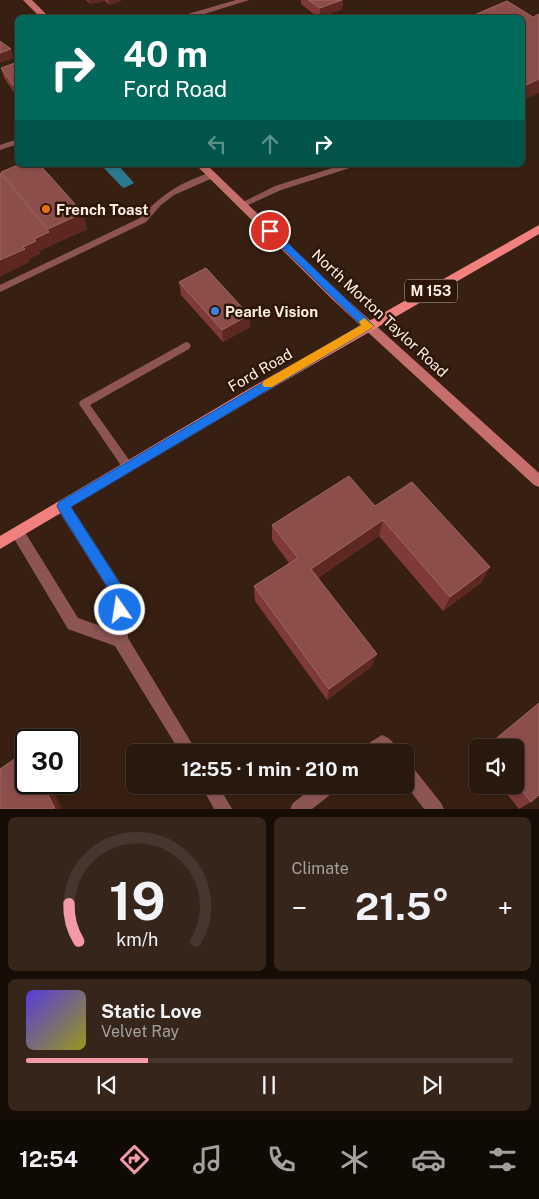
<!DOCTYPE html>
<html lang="en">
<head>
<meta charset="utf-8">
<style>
	:root { --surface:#29180d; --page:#35251b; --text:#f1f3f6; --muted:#a5a09d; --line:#45372e; --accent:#f49aa7 }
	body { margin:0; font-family:"Public Sans",sans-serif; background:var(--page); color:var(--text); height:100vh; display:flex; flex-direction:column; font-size:19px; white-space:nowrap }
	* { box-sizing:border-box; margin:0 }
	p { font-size:16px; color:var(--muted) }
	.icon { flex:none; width:28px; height:28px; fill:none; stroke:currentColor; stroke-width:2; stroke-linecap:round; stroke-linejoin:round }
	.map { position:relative; height:809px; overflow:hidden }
	.panel { display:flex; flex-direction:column; gap:8px; padding:8px; background:#170d07; flex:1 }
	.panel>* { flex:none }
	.banner { position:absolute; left:15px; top:15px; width:510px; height:152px; border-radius:8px; box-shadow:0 1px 4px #0004,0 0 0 1px var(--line); background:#00695c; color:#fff; overflow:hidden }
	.controls { position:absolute; left:469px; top:739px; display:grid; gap:10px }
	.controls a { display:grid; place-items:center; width:55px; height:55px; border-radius:8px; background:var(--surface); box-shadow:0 1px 4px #0004,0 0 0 1px var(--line); font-size:25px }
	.speed { position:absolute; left:15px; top:729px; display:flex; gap:10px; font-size:25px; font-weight:700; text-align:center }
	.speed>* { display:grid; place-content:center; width:65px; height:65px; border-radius:50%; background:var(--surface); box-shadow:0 1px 4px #0004,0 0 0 1px var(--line); line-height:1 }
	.speed .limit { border:2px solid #111; border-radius:8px; background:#fff; color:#111 }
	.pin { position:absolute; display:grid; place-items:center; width:42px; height:42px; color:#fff; margin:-21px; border:2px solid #fff; border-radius:50%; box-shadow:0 1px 5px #0007 }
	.me { position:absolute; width:55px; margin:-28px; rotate:347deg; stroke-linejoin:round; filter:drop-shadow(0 0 4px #0008) }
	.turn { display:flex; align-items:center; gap:18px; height:105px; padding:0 25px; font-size:22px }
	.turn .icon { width:65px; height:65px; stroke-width:2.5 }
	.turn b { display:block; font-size:35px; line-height:42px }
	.lanes { display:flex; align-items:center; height:48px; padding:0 25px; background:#0003; justify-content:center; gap:25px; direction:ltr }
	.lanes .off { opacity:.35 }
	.big { font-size:38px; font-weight:700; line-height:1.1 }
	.panel .tile { flex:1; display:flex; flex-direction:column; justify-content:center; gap:8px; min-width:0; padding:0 18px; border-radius:8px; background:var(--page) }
	.panel .dial { align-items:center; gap:0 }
	.dial svg { height:130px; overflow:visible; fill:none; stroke:var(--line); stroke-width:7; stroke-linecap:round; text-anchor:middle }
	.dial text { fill:var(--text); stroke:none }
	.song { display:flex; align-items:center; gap:15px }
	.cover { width:60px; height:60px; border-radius:8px; background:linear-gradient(135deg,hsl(250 70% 55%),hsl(60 70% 35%)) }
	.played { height:5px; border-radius:2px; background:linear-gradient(90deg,var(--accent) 25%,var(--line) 25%) }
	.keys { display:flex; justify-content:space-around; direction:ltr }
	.heat { display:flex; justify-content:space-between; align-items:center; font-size:28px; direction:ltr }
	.panel .tiles { flex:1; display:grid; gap:8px; grid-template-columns:1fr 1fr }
	.tile:last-child { grid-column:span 2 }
	.trip { position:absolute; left:126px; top:744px; width:288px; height:50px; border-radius:8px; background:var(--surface); box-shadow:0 1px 4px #0004,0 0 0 1px var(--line); font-weight:700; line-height:50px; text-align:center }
	.tab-bar { display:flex; height:80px; justify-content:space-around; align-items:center; background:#100a05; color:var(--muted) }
	.tab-bar .icon { width:35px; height:35px }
	.tab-bar .on { color:var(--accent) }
	.tab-bar b { font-size:22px; color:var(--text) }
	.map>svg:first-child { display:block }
</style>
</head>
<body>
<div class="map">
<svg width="539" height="809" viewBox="0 0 539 809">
	<rect width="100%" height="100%" fill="#372011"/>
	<path fill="#2b7a8f" d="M101,165H118L134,183L124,188L121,186Z"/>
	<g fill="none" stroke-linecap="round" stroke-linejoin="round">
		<path fill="#8c5553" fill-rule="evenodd" d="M18,139V144L0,150V145Z
			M342,165H354L353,167L281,190L246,206H240L239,204L275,186Z
			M212,172L215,173V177L174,195L161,205L146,222L0,292V285L140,218C162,194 181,182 212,172Z
			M186,342L189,343L191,346L189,349L90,405L132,464L133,467L132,470L128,472L124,470L79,404L80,401Z"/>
		<path fill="#8c5553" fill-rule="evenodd" d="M236,0H249L195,17L174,18Z
			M63,500L68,502L125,590L127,595L128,638L197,752H180L115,646L68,629L13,537L11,533L13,529L18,527L23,529L78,618L112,630L113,597L58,510L56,506L58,502Z
			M382,735C390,738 396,744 398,752H362L364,746Z
			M405,763L411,765L441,803L444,809H424L405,784Z
			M201,785H218L232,809H214Z
			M316,785H337L335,791L312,809H290L293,803Z"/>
		<path fill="#c56e6c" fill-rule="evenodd" d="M23,0H32L50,18H41Z
			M196,165H207L342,295L539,473V487L534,485L334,301Z"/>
		<path fill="#f1817f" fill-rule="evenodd" d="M539,225V234L255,398L0,549V536L247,390Z"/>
	</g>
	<path fill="#7f3a38" d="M86,0H121V1L109,5L105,1L90,4Z
		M301,0H343L342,9L319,18L301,4Z
		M18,62L16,95L4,78L1,68Z
		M1,172L83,213L87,229L39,251L40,254L28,259L29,262L0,276V173L2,176Z
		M179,282L249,315L250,327L223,342L181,295Z
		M375,506L482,582L443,611L379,536L318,578L372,666L327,700L255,601L254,586L289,563L272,540V525Z
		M539,703L531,802L519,809L500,785H515V748H486Z"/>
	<path fill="#5c2821" d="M89,0H105V1L90,4Z
		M108,0H121V1L109,5Z
		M342,0H343L342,9L320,18V8Z
		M11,49L14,58L0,63V53Z
		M539,79V93L522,101V87Z
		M18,84V94L16,95L13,85Z
		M83,213L87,229L53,245L48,229Z
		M49,232L53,245L39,251L40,254L28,259L29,262L0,276V260L23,247L34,239Z
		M249,315L250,327L223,342L222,330Z
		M383,520L379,536L309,584L311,569Z
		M490,567L482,582L443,611L450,597Z
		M377,654L372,666L327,700L329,689Z
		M42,782H49L62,809H55Z"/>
	<path fill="#8c4e4a" stroke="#9e6762" d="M308,0H342L320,8Z
		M507,1L533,17L539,14V79L522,87V18H467Z
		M0,41L11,49L0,53Z
		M18,62V84L13,85L1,68Z
		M18,165H40L83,213L48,229L1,172Z
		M0,173L49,232L34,239L36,241L23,247L25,249L0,260Z
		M206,268L249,315L222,330L179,282Z
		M349,476L375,506L412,482L490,567L450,597L383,520L311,569L377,654L329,689L254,586L298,558L272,525Z
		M539,703V795L531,802L515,782V748H488L487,746Z
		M26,751V782H42L55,809H0V769Z"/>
	<path fill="#1a73e8" stroke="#114b97" d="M270,228L273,229L374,326L372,328L71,507L124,590L127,610L125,615L120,617L115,615L113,596L59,510L57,506L59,502L361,325L267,233V229Z"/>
	<path fill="#f59e0b" d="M364,318L374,326L372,328L272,387H264L262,384L264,381L361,325L359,322Z"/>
	<circle fill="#e8710a" stroke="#2d1608" stroke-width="2" cx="46" cy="209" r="5"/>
	<circle fill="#3f7fe0" stroke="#2d1608" stroke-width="2" cx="215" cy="311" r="5"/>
	<g text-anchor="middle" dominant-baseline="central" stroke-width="5" stroke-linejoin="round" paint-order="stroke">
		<rect fill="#2d1608" stroke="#bfaca2" stroke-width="1" x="405" y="279.5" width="52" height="23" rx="4"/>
		<g font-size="14" font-weight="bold" fill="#feede4">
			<text x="431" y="291">M 153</text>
		</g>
		<g font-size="15" font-weight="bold" fill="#feede4" stroke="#2d1608" text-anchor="start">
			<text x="56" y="209">French Toast</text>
			<text x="225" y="311">Pearle Vision</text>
		</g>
		<g font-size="15" fill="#feede4" stroke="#2d1608">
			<text transform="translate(380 313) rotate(43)">North Morton Taylor Road</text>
			<text transform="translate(260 370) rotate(-30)">Ford Road</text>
		</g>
	</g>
</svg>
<div class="controls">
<a><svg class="icon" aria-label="sound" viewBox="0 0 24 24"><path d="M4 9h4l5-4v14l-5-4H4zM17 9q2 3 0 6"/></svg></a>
</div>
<div class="speed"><div class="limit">30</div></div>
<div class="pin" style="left:270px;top:231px;background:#d93025"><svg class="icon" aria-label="arrive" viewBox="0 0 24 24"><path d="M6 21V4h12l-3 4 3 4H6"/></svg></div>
<svg class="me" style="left:120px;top:610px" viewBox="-20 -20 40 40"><circle r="17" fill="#1a73e8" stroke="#fff" stroke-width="3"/><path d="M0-11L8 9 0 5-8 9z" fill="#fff"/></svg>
<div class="trip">12:55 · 1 min · 210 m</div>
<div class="banner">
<div class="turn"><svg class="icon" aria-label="right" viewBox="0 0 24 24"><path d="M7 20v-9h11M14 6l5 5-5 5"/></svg><div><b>40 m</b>Ford Road</div></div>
<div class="lanes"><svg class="icon off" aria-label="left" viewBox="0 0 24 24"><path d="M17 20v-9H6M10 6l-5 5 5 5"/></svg><svg class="icon off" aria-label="ahead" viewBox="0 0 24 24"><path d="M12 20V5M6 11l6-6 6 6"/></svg><svg class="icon" aria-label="right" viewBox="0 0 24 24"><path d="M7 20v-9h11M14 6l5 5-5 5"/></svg></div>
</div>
</div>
<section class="panel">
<div class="tiles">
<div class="tile dial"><svg viewBox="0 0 100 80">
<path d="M14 69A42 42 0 1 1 86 69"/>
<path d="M14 69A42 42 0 0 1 8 46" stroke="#f49aa7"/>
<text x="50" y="56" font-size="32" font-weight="700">19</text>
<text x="50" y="72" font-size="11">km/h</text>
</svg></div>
<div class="tile"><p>Climate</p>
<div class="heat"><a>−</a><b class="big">21.5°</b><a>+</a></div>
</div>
<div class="tile">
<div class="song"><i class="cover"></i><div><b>Static Love</b><p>Velvet Ray</p></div></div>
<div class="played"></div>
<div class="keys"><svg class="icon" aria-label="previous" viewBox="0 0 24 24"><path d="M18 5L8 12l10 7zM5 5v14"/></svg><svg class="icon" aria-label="pause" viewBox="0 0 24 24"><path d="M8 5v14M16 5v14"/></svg><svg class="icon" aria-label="next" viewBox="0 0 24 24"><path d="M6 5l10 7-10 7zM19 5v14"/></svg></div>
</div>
</div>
</section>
<nav class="tab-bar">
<b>12:54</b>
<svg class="icon on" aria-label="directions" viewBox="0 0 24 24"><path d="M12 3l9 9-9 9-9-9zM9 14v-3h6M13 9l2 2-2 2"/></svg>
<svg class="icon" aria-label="music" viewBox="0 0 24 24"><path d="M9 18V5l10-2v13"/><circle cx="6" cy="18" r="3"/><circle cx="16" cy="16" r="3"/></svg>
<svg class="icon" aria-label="phone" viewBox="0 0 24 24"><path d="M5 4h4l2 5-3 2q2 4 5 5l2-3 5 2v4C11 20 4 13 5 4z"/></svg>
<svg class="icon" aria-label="climate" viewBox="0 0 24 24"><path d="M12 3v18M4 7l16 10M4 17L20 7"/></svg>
<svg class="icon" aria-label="car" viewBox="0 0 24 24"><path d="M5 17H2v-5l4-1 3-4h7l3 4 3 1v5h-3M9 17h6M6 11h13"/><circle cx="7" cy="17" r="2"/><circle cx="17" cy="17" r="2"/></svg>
<svg class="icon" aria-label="filters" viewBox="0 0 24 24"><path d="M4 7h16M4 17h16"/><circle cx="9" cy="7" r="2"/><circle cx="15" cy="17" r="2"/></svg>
</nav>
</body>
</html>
